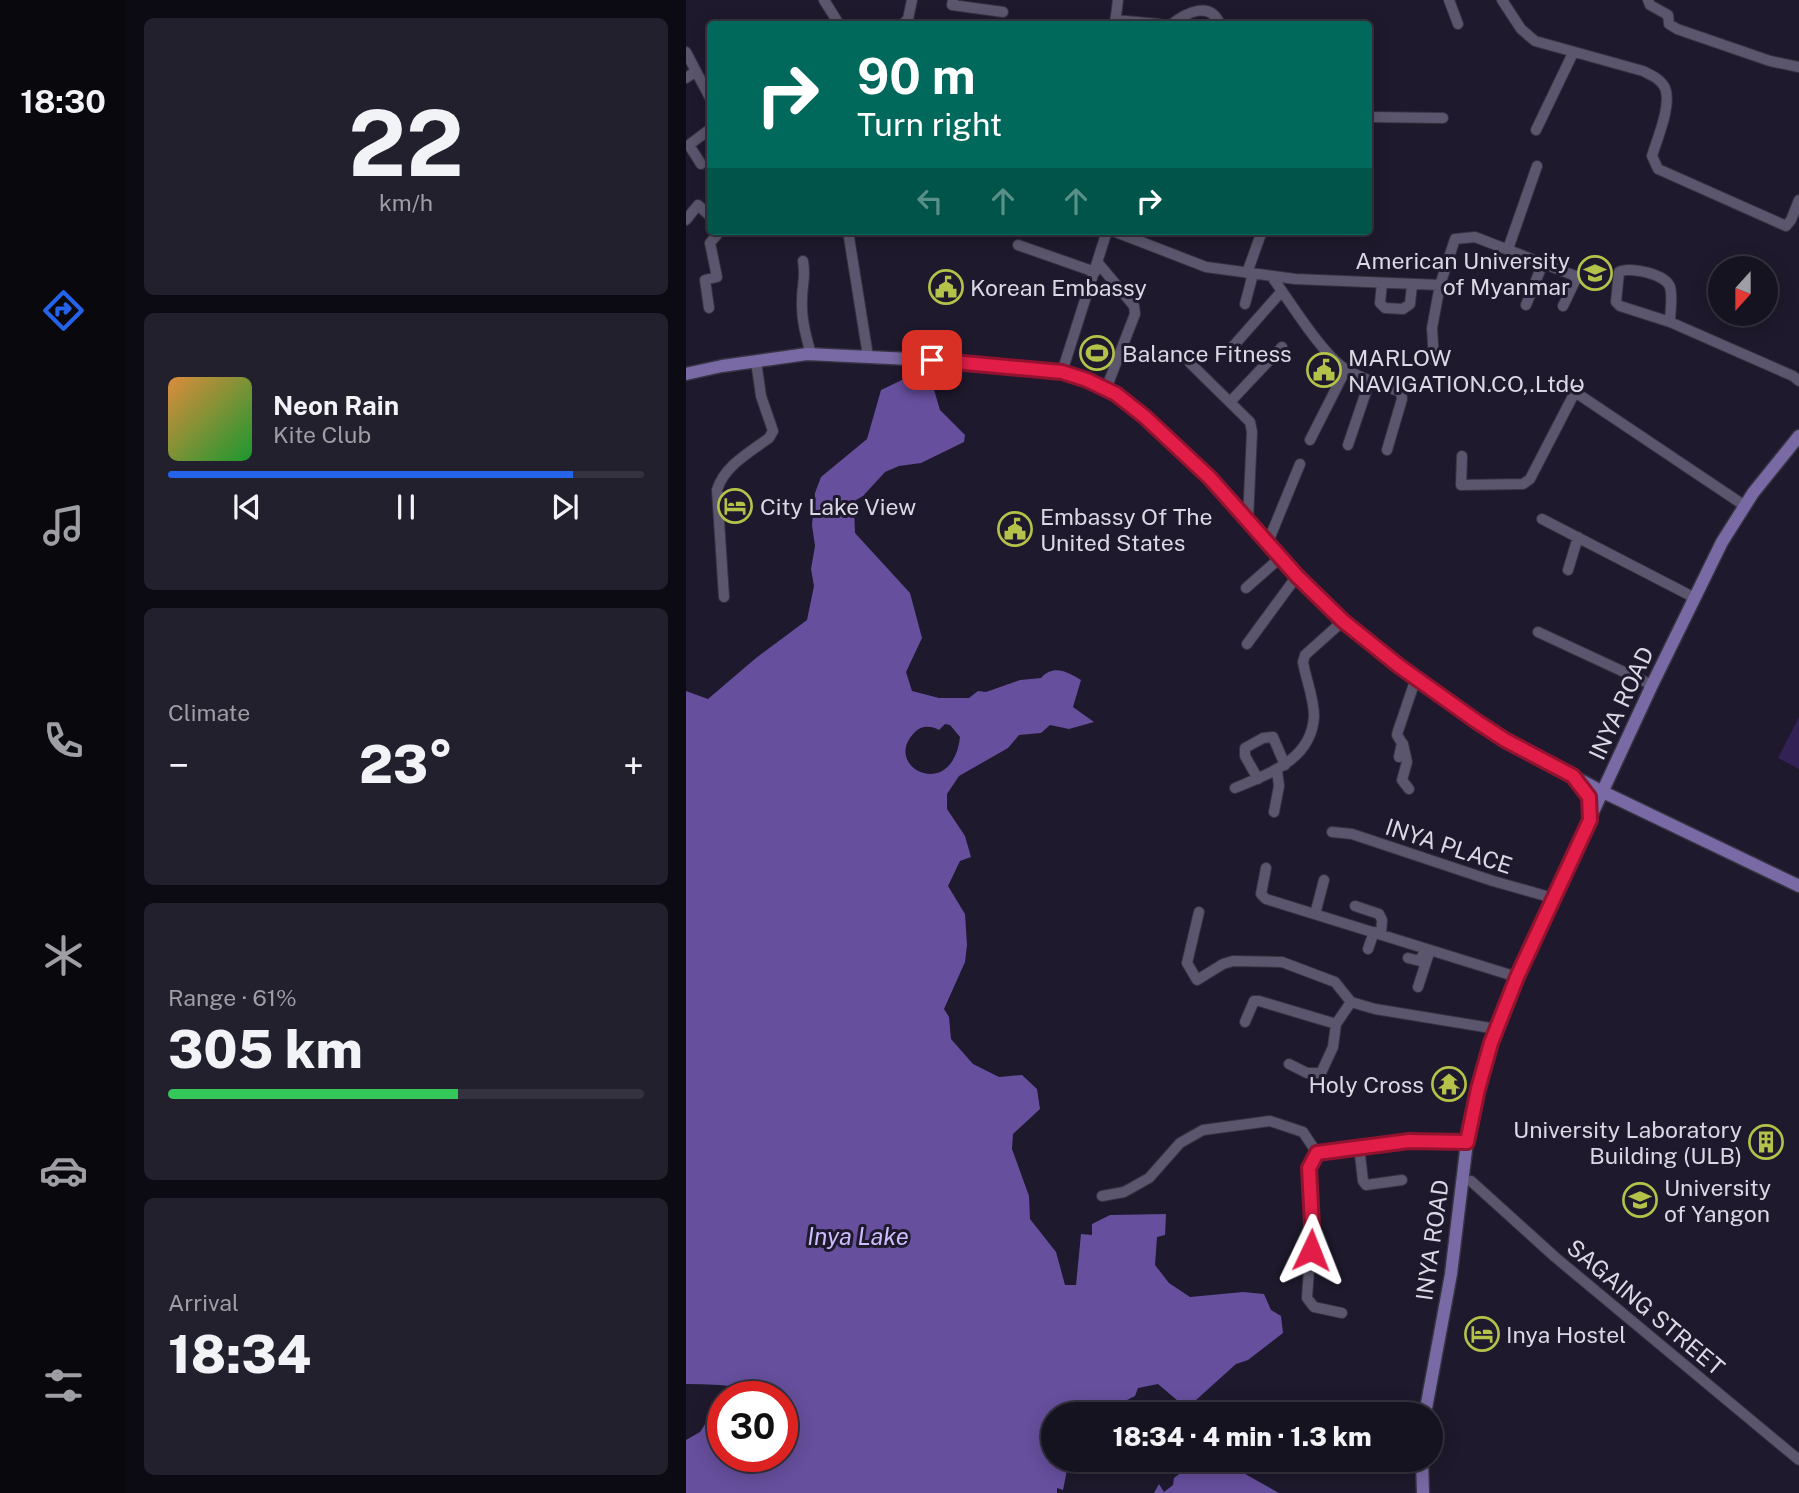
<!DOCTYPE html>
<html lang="en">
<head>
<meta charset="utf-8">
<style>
	:root { --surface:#161321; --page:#23202e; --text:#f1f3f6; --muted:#9e9ea5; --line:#35323f; --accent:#2563eb }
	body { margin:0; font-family:"Public Sans","Noto Sans Myanmar",sans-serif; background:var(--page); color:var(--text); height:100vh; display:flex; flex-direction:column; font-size:26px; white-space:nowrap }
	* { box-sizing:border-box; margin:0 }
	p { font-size:23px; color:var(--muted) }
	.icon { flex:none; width:38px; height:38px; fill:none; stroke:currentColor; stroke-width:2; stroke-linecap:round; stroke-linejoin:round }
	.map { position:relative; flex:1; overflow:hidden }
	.details { display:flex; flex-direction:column; gap:18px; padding:18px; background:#0c0a12; width:560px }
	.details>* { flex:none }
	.hud { position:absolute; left:21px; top:21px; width:665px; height:214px; border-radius:7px; box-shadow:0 4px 18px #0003,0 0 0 2px var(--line); background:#00695c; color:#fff; overflow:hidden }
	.needle { width:46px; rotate:201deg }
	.buttons { position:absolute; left:1022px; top:256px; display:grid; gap:14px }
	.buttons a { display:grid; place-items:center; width:70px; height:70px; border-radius:50%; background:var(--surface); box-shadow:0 4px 18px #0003,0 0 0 2px var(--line); font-size:35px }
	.speed { position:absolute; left:21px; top:1381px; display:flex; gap:14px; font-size:35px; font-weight:700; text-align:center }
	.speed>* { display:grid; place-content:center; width:91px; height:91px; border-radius:50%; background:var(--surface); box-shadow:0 4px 18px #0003,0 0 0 2px var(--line); line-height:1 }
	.speed .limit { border:10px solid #d22; background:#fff; color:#111 }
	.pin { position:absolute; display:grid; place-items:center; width:60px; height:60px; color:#fff; margin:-30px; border-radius:14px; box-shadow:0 4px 10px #0006 }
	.me { position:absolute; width:77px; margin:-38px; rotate:2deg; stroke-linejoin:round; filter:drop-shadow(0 0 5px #0008) }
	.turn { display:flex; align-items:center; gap:24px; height:147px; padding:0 35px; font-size:32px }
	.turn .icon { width:91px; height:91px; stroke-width:2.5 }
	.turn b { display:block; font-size:49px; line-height:60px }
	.lanes { display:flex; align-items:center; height:66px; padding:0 35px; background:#0003; justify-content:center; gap:35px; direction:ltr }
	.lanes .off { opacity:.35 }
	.big { font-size:52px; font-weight:800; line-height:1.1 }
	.details .widget { flex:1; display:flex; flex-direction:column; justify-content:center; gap:10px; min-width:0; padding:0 24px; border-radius:10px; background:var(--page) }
	.details .dial { align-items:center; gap:0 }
	.dial b { font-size:91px; line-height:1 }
	.song { display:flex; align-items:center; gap:21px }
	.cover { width:84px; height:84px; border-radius:10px; background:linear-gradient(135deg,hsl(30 70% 55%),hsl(130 70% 35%)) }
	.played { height:7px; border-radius:4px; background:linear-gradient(90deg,var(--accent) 85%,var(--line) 85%) }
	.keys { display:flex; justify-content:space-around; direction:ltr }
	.heat { display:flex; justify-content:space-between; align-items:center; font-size:38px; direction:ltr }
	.charge { height:10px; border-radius:5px; background:linear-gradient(90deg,#34c759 61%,var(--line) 0) }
	.trip { position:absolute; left:355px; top:1402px; width:402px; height:70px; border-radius:35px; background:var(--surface); box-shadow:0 4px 18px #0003,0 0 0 2px var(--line); font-weight:800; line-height:70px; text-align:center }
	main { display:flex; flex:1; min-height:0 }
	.menu { display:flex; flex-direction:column; width:126px; justify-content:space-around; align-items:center; background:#09080d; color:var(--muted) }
	.menu .icon { width:49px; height:49px }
	.menu .on { color:var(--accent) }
	.menu b { font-size:32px; color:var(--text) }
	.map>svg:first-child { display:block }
</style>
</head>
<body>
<main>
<nav class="menu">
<b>18:30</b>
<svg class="icon on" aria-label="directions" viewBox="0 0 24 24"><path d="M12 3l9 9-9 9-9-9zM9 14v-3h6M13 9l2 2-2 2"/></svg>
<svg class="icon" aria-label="music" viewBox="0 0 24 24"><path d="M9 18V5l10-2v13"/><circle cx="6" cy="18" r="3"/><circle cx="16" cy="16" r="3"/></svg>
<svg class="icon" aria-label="phone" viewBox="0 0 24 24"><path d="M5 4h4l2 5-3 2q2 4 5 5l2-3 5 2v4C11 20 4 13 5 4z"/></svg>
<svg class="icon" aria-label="climate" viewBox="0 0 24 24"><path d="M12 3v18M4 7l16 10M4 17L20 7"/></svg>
<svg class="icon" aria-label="car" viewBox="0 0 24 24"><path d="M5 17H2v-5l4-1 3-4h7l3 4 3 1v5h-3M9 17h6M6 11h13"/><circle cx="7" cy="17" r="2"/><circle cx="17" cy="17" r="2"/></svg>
<svg class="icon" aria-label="filters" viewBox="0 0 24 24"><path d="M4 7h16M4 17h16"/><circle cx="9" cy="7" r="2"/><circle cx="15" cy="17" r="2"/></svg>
</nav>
<section class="details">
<div class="widget dial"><b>22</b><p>km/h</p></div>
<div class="widget">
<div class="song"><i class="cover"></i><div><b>Neon Rain</b><p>Kite Club</p></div></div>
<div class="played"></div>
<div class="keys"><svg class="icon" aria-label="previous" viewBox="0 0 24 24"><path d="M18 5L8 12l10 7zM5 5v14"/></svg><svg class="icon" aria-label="pause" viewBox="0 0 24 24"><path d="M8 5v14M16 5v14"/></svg><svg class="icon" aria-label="next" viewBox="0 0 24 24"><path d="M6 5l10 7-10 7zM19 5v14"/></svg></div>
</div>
<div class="widget"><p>Climate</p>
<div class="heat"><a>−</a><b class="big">23°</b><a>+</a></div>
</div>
<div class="widget"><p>Range · 61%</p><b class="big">305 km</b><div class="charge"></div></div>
<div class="widget"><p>Arrival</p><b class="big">18:34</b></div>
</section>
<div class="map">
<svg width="1113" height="1493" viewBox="0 0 1113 1493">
	<rect width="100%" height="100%" fill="#1e192c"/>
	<path fill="#322155" d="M1113,717V769L1092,758Z"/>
	<path fill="#664f9d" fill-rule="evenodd" d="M220,378L246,383L254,410L279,435L278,442L235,463L213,466L199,472L177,496L170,500L168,506L169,533L224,593L236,638L220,672L226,691L253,698H283L292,691L300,692L334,680L355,678C368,664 381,672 395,680L387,707L408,722L383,729L364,725L355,733L333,735L322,748L273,776L261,794V809L279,836L285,857L274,861L262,886L279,914L281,945L279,962L258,1009L263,1017L265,1039L287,1064L313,1077L336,1075L351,1089L354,1109L327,1134L326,1149L343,1196L344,1219L370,1252L379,1285H390L395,1234L406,1235V1224L424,1215L480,1214L479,1235L471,1237L469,1265L483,1283L504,1297L557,1292L578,1294L585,1310L595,1316L597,1333L562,1360L550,1364L510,1400L492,1401L472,1384L452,1388L449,1396L435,1403L428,1414H368V1460H402L394,1473L381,1470L377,1490L371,1488V1493H0V1440L14,1432L25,1415L37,1414V1456H96V1396H66V1389C44,1385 22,1384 0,1384V691L22,699L70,658L121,620L128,586L125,569L129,546L126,525L129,493L135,477L181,439L195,390ZM259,724L264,725L274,737C266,804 194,766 229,732C236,725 245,726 253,730Z
		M483,1460H528L539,1470H552L593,1493H468L473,1484L478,1492L487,1485L488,1478L497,1471Z"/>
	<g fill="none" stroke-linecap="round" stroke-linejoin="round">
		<g stroke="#363342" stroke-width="12">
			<path id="minor" d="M138,0L153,24
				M267,0L266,5L317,12
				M763,0L772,24
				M816,0L835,29L849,41L957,71C965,75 975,79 979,88C986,105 971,139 966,156L972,169L1100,226L1105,220L1113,200
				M962,0L964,5L982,15L983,24L991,29L1084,61L1113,67
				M429,20L473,24
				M217,24L222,19L226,0
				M429,24L432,0
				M486,24C501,12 524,1 534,24
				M0,52L24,98
				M0,78L10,71
				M682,117L757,118
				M850,130L887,53
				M15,164L3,145L24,129
				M0,220L12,205L24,216
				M162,231L182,356
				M427,231L520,267L609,279L754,285
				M332,245L409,272
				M822,249L851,166
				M117,261C120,280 116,283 116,300C115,319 120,336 125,354
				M412,263L448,306L449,314L420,389
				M561,273L576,231
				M586,277C603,300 636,354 658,368C675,379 696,385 715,392L716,399L701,450
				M696,283L694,303L699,308L717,309L724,304L726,284
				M559,304L567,274
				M840,305L857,263
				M877,306L891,277
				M23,308L19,280L31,277L24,243L34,231
				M984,322C984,312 987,297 984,287C980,274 943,266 933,272L930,302L934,306L984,322L1107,376L1113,381
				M542,352L596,291
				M748,360L746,328L754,285L769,239L789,237L905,282
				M504,363L564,422L566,432L562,520
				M376,372L421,231
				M544,402L596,347
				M624,440L660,369
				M662,445L684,380
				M776,456L775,485L837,484L844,479L889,392L1059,506
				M856,519L1009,598
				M582,542L614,464
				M882,570L892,537
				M560,588L595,557
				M38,597L31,490C38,466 64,452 83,438L87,431L75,396L70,361
				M852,632L966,685
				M561,644L611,576
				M717,744L721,762L716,780L723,789
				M713,757L716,743L711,735L712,731L730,678
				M572,779L559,756V748L577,738L587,737L599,765
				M549,788C582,774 626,760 628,716C628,698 620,680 617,662L619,655L657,621
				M588,812L593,786L591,770
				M646,832L666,834L807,881L867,898
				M580,868L575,894L580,899L831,977
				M669,906L693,914L696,920L695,934
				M513,912L501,963L511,980L537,964L547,961L596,962L649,982L665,1002
				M629,914L638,880
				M682,949L688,932
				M722,958L734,961L738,952
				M732,987L744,950
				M559,1022L568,1001H573L650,1024L665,1002L689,1009L811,1029
				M603,1064L621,1073H635L647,1047L650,1024
				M673,1146L677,1181L680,1185L716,1180
				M785,1181L869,1257L1113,1460
				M416,1196L438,1192L463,1178L494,1143L517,1130L584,1121L617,1132L631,1153
				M656,1313L628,1307L621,1298L626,1226L623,1168L631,1153L724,1141L781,1142"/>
		</g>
		<g stroke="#363342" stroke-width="15">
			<path id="major" d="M0,374L36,366L121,354L265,361L376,372L401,380L430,394L459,417L524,478L611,576L657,621L730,678L819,740L917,792L1113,886
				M889,779L903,797L904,816
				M739,1414L765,1274L781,1142L800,1057L831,977L867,898L966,685L1036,542L1067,493L1113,436
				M736,1460L737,1493"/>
		</g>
		<use href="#minor" stroke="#5b566d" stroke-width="10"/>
		<use href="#major" stroke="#7969a4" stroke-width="12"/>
	</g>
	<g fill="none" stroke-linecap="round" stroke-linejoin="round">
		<g stroke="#92132f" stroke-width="18">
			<path id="route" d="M246,360L376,372L401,380L430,394L459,417L524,478L611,576L657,621L713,666L790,721L819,740L887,776L903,797L904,820L831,977L805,1043L792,1089L781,1142L723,1141L631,1153L623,1168L626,1226L625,1250"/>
		</g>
		<use href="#route" stroke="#e11d48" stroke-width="12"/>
	</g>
	<defs>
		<g id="university-ring" transform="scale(1.75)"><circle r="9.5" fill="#1e192c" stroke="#b4c24a" stroke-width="1.5"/><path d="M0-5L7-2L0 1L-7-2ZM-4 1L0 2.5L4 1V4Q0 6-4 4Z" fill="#b4c24a"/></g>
		<g id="civic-ring" transform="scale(1.75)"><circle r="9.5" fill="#1e192c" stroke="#b4c24a" stroke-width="1.5"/><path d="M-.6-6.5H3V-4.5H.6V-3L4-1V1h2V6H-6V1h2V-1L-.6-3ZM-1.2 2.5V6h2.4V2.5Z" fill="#b4c24a"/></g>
		<g id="stadium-ring" transform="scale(1.75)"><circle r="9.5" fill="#1e192c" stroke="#b4c24a" stroke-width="1.5"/><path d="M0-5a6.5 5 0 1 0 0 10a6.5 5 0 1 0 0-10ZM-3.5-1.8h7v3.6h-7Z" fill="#b4c24a"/></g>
		<g id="hotel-ring" transform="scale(1.75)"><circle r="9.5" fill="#1e192c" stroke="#b4c24a" stroke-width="1.5"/><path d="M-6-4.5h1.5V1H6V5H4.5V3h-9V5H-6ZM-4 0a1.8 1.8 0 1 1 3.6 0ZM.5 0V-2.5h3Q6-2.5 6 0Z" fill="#b4c24a"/></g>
		<g id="temple-ring" transform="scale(1.75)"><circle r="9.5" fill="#1e192c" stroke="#b4c24a" stroke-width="1.5"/><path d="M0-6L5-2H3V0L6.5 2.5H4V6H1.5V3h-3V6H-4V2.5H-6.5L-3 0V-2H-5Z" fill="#b4c24a"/></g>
		<g id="building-ring" transform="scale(1.75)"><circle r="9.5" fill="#1e192c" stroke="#b4c24a" stroke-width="1.5"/><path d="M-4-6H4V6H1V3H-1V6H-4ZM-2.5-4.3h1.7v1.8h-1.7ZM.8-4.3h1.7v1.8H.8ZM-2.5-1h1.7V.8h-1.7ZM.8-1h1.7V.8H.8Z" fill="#b4c24a"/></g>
	</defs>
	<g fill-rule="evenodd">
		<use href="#university-ring" x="909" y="273"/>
		<use href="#civic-ring" x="260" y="287"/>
		<use href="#stadium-ring" x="411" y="353"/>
		<use href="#civic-ring" x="638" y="370"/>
		<use href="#hotel-ring" x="49" y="506"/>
		<use href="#civic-ring" x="329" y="529"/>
		<use href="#temple-ring" x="763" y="1084"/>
		<use href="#building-ring" x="1080" y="1142"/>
		<use href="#university-ring" x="954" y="1200"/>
		<use href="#hotel-ring" x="796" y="1334"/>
	</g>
	<g text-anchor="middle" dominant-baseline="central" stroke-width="6" stroke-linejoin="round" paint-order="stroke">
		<g font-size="23" fill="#dbd8e5" stroke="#1e192c" text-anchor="start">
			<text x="884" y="260" text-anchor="end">American University<tspan x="884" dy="26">of Myanmar</tspan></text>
			<text x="284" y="287">Korean Embassy</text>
			<text x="436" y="353">Balance Fitness</text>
			<text x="662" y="357">MARLOW<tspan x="662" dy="26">NAVIGATION.CO,.Ltdမ</tspan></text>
			<text x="74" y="506">City Lake View</text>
			<text x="354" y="516">Embassy Of The<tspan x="354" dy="26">United States</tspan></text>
			<text x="738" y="1084" text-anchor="end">Holy Cross</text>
			<text x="1056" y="1129" text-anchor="end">University Laboratory<tspan x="1056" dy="26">Building (ULB)</tspan></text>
			<text x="978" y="1187">University<tspan x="978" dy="26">of Yangon</tspan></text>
			<text x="820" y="1334">Inya Hostel</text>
		</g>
		<g font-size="23" fill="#dbd8e5" stroke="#1e192c">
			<text transform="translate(935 703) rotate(-65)">INYA ROAD</text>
			<text transform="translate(763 846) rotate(18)">INYA PLACE</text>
			<text transform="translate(746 1240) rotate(-82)">INYA ROAD</text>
			<text transform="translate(960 1307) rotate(40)">SAGAING STREET</text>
		</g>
		<g font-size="24" font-style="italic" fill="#cdbdfe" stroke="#1e192c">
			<text x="172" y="1236">Inya Lake</text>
		</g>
	</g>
</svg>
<div class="buttons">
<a><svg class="needle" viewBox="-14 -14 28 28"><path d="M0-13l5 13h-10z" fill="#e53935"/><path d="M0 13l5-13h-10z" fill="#9e9ea5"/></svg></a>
</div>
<div class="speed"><div class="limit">30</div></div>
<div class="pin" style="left:246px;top:360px;background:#d93025"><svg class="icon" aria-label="arrive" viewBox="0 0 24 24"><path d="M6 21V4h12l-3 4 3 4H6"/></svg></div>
<svg class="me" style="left:625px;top:1250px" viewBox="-20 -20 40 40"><path d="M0-17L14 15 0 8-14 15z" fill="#e11d48" stroke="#fff" stroke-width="4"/></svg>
<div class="trip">18:34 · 4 min · 1.3 km</div>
<div class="hud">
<div class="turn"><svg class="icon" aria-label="right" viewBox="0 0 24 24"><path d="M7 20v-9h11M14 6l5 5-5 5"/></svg><div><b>90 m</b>Turn right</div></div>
<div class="lanes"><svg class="icon off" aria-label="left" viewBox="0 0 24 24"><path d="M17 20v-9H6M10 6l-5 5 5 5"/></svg><svg class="icon off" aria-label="ahead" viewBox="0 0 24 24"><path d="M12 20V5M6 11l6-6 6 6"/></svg><svg class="icon off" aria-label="ahead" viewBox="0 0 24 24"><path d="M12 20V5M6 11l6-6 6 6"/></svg><svg class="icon" aria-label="right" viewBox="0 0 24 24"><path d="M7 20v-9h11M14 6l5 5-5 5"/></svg></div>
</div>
</div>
</main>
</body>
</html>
